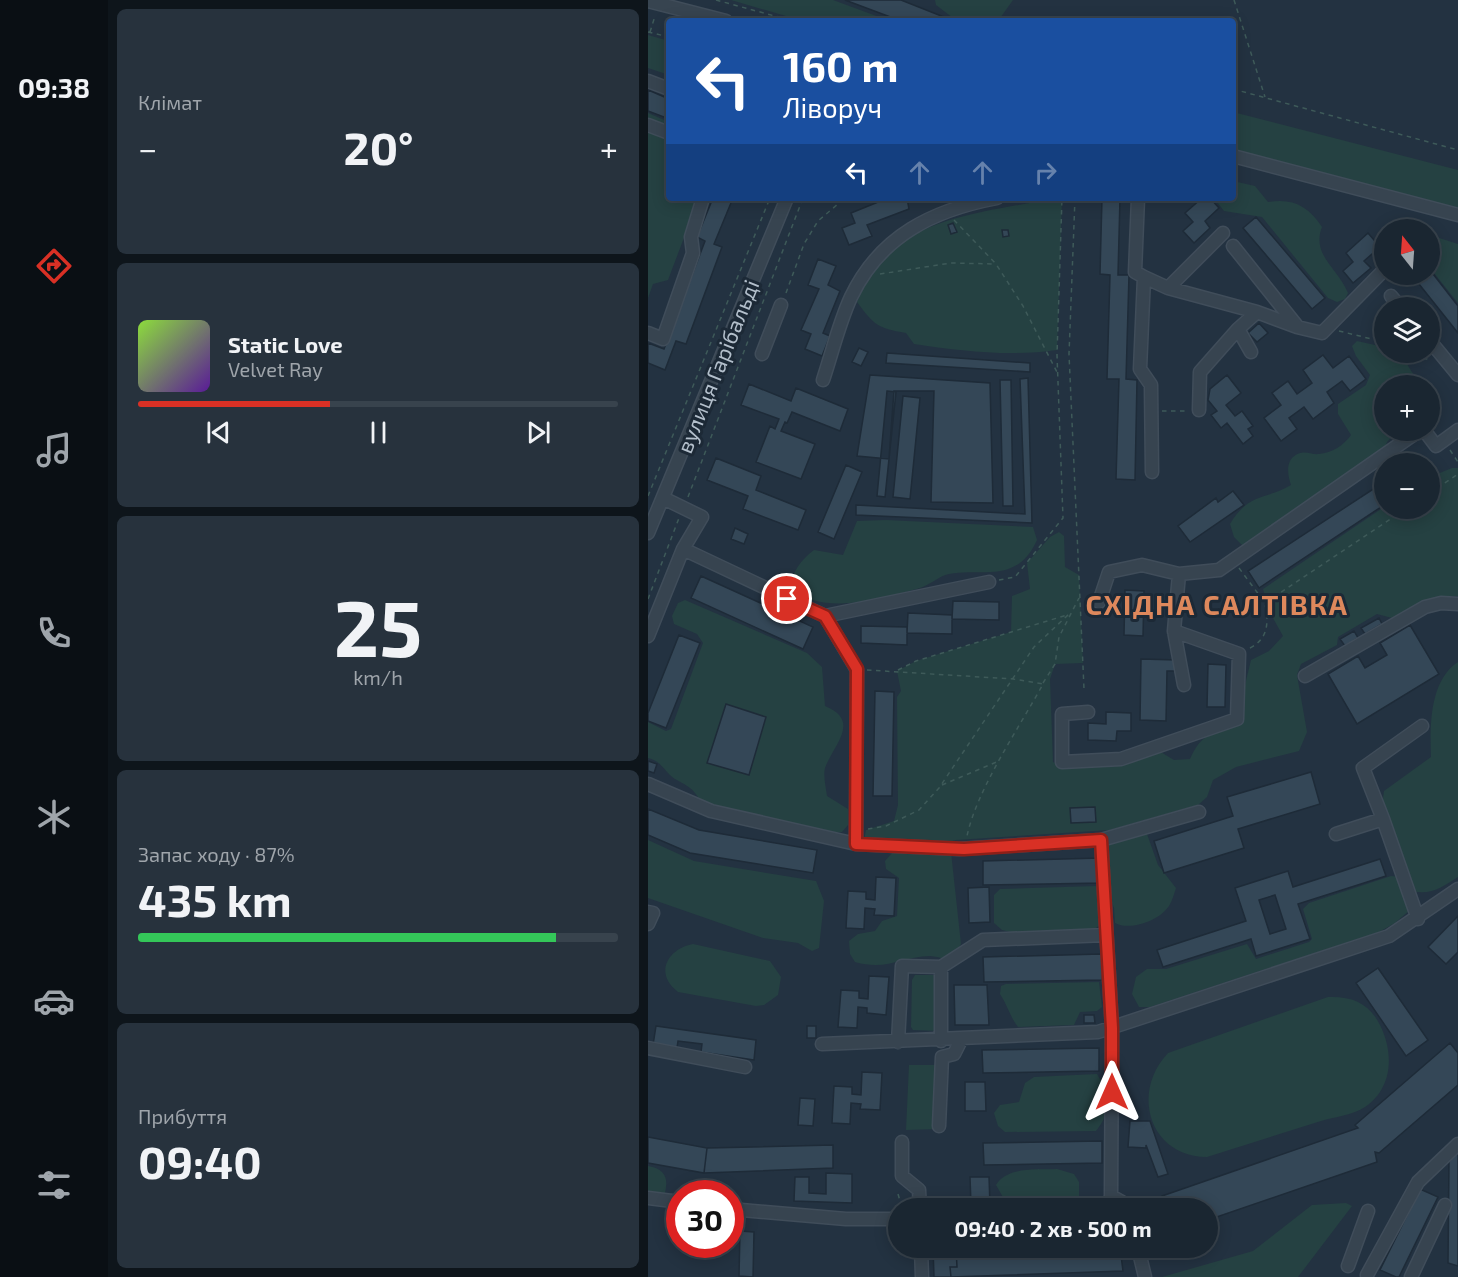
<!DOCTYPE html>
<html lang="uk">
<head>
<meta charset="utf-8">
<style>
	:root { --surface:#1a2631; --page:#27323d; --text:#f1f3f6; --muted:#9fa5ab; --line:#38434d; --accent:#d93025 }
	body { margin:0; font-family:"Exo 2",sans-serif; background:var(--page); color:var(--text); height:100vh; display:flex; flex-direction:column; font-size:22px; white-space:nowrap }
	* { box-sizing:border-box; margin:0 }
	p { font-size:20px; color:var(--muted) }
	.icon { flex:none; width:33px; height:33px; fill:none; stroke:currentColor; stroke-width:2; stroke-linecap:round; stroke-linejoin:round }
	.map { position:relative; flex:1; overflow:hidden }
	.sheet { display:flex; flex-direction:column; gap:9px; padding:9px; background:#0e151b; width:540px }
	.sheet>* { flex:none }
	.guide { position:absolute; left:18px; top:18px; width:570px; height:183px; border-radius:6px; box-shadow:0 3px 15px #0003,0 0 0 2px var(--line); background:#1a4fa0; color:#fff; overflow:hidden }
	.needle { width:39px; rotate:343deg }
	.tools { position:absolute; left:726px; top:219px; display:grid; gap:12px }
	.tools a { display:grid; place-items:center; width:66px; height:66px; border-radius:50%; background:var(--surface); box-shadow:0 3px 15px #0003,0 0 0 2px var(--line); font-size:30px }
	.speed { position:absolute; left:18px; top:1180px; display:flex; gap:12px; font-size:30px; font-weight:700; text-align:center }
	.speed>* { display:grid; place-content:center; width:78px; height:78px; border-radius:50%; background:var(--surface); box-shadow:0 3px 15px #0003,0 0 0 2px var(--line); line-height:1 }
	.speed .limit { border:9px solid #d22; background:#fff; color:#111 }
	.pin { position:absolute; display:grid; place-items:center; width:51px; height:51px; color:#fff; margin:-26px; border:3px solid #fff; border-radius:50%; box-shadow:0 2px 6px #0007 }
	.me { position:absolute; width:66px; margin:-33px; rotate:0deg; stroke-linejoin:round; filter:drop-shadow(0 0 4px #0008) }
	.turn { display:flex; align-items:center; gap:21px; height:126px; padding:0 18px; font-size:27px }
	.turn .icon { width:78px; height:78px; stroke-width:2.5 }
	.turn b { display:block; font-size:42px; line-height:51px }
	.lanes { display:flex; align-items:center; height:57px; padding:0 18px; background:#0003; justify-content:center; gap:30px; direction:ltr }
	.lanes .off { opacity:.35 }
	.big { font-size:45px; font-weight:700; line-height:1.1 }
	.sheet .card { flex:1; display:flex; flex-direction:column; justify-content:center; gap:9px; min-width:0; padding:0 21px; border-radius:9px; background:var(--page) }
	.sheet .dial { align-items:center; gap:0 }
	.dial b { font-size:78px; line-height:1 }
	.song { display:flex; align-items:center; gap:18px }
	.cover { width:72px; height:72px; border-radius:9px; background:linear-gradient(135deg,hsl(90 70% 55%),hsl(270 70% 35%)) }
	.played { height:6px; border-radius:3px; background:linear-gradient(90deg,var(--accent) 40%,var(--line) 40%) }
	.keys { display:flex; justify-content:space-around; direction:ltr }
	.heat { display:flex; justify-content:space-between; align-items:center; font-size:33px; direction:ltr }
	.charge { height:9px; border-radius:4px; background:linear-gradient(90deg,#34c759 87%,var(--line) 0) }
	.trip { position:absolute; left:240px; top:1198px; width:330px; height:60px; border-radius:30px; background:var(--surface); box-shadow:0 3px 15px #0003,0 0 0 2px var(--line); font-weight:700; line-height:60px; text-align:center }
	main { display:flex; flex:1; min-height:0 }
	.menu { display:flex; flex-direction:column; width:108px; justify-content:space-around; align-items:center; background:#0a0f14; color:var(--muted) }
	.menu .icon { width:42px; height:42px }
	.menu .selected { color:var(--accent) }
	.menu b { font-size:27px; color:var(--text) }
	.map>svg:first-child { display:block }
</style>
</head>
<body>
<main>
<nav class="menu">
<b>09:38</b>
<svg class="icon selected" aria-label="directions" viewBox="0 0 24 24"><path d="M12 3l9 9-9 9-9-9zM9 14v-3h6M13 9l2 2-2 2"/></svg>
<svg class="icon" aria-label="music" viewBox="0 0 24 24"><path d="M9 18V5l10-2v13"/><circle cx="6" cy="18" r="3"/><circle cx="16" cy="16" r="3"/></svg>
<svg class="icon" aria-label="phone" viewBox="0 0 24 24"><path d="M5 4h4l2 5-3 2q2 4 5 5l2-3 5 2v4C11 20 4 13 5 4z"/></svg>
<svg class="icon" aria-label="climate" viewBox="0 0 24 24"><path d="M12 3v18M4 7l16 10M4 17L20 7"/></svg>
<svg class="icon" aria-label="car" viewBox="0 0 24 24"><path d="M5 17H2v-5l4-1 3-4h7l3 4 3 1v5h-3M9 17h6M6 11h13"/><circle cx="7" cy="17" r="2"/><circle cx="17" cy="17" r="2"/></svg>
<svg class="icon" aria-label="filters" viewBox="0 0 24 24"><path d="M4 7h16M4 17h16"/><circle cx="9" cy="7" r="2"/><circle cx="15" cy="17" r="2"/></svg>
</nav>
<section class="sheet">
<div class="card"><p>Клімат</p>
<div class="heat"><a>−</a><b class="big">20°</b><a>+</a></div>
</div>
<div class="card">
<div class="song"><i class="cover"></i><div><b>Static Love</b><p>Velvet Ray</p></div></div>
<div class="played"></div>
<div class="keys"><svg class="icon" aria-label="previous" viewBox="0 0 24 24"><path d="M18 5L8 12l10 7zM5 5v14"/></svg><svg class="icon" aria-label="pause" viewBox="0 0 24 24"><path d="M8 5v14M16 5v14"/></svg><svg class="icon" aria-label="next" viewBox="0 0 24 24"><path d="M6 5l10 7-10 7zM19 5v14"/></svg></div>
</div>
<div class="card dial"><b>25</b><p>km/h</p></div>
<div class="card"><p>Запас ходу · 87%</p><b class="big">435 km</b><div class="charge"></div></div>
<div class="card"><p>Прибуття</p><b class="big">09:40</b></div>
</section>
<div class="map">
<svg width="810" height="1277" viewBox="0 0 810 1277">
	<rect width="100%" height="100%" fill="#233241"/>
	<path fill="#254142" d="M83,0H185L242,21H155Z
		M287,0H365L350,21H309L288,5Z
		M0,35L21,41V75L0,68Z
		M585,112L810,170V209L585,149Z
		M0,113L21,122V198H51L20,280L5,284L0,298Z
		M585,181L607,186L620,202C645,198 660,206 674,227C663,255 690,268 700,293L697,299L689,302L680,298L614,217L576,211L566,198H585Z
		M388,198H414L409,350C364,357 311,351 266,344L258,333C229,328 226,325 209,302C214,291 219,279 226,269C261,220 333,212 387,202Z
		M782,235L810,244V303L782,268Z
		M709,341L736,347V352L752,353L772,385L736,386V430L749,431L739,442L736,451L595,546L586,537L582,524C601,492 618,500 643,485C639,473 637,458 652,453C658,451 665,455 671,454C684,453 696,445 703,435L690,414V404L718,385L722,375L708,356L704,346Z
		M804,468H810V596L790,597L744,618L729,614L690,637L689,645L653,664L649,675L659,732L651,751L588,767L565,780L559,797L550,805L462,830L308,840L293,844L216,840L218,830L246,821L250,805L249,697L253,691L249,671L268,661L363,632L364,596L382,589L379,563L402,537L411,532L416,536L417,567L431,575L435,663L407,664L402,679L405,762L417,768L511,751L526,760L542,759C558,722 576,739 596,717V689L603,660L621,651L635,636L621,611L615,589L736,507L782,508V477Z
		M238,520L385,527L389,540C369,584 337,568 301,574C291,576 282,585 272,588C234,599 176,616 143,589C143,572 153,560 166,550L195,555L209,521Z
		M37,600L159,653L174,667L177,706C214,721 185,745 177,768C175,776 178,788 179,796L200,809V825L194,832L183,833L55,805C44,787 43,788 27,779C16,772 14,761 0,758V722L18,731L23,729L55,643L49,634L26,624L24,616L30,603Z
		M810,662V877C796,886 782,896 765,891L734,806L736,791L783,757C782,727 781,681 810,662Z
		M491,832L499,834L510,865L528,888C526,894 524,901 521,906C511,921 482,931 467,923L466,908L461,894L458,842Z
		M0,840L46,861L168,881L176,901L171,948L164,951L150,943L115,938L0,898Z
		M257,849L303,852L313,944C311,947 308,954 305,956C299,962 290,956 282,956C252,957 239,971 207,962L202,954L201,941L210,934L227,931L234,921L249,916L251,878L238,869L237,861L244,853Z
		M743,876L753,877L763,909L747,923L731,932L502,1007H491L484,994L488,977L499,969H518L599,944L608,959L661,942L664,939L655,909L661,903Z
		M448,886L452,891L455,922L447,929L366,933L354,930L346,923V895L352,889Z
		M45,944L122,961L133,977L130,995L116,1005L108,1006L30,992C6,974 19,949 45,944Z
		M267,975H289L291,1031L265,1030L263,1027L264,980Z
		M451,982L454,1007L449,1011L432,1012L426,1025L370,1027C362,1017 360,1006 352,994L353,986L358,984Z
		M680,997C704,996 721,1003 732,1025C746,1053 745,1088 717,1107C705,1115 686,1117 673,1121C635,1133 597,1145 559,1157C502,1157 482,1093 520,1053Z
		M261,1065H294L291,1129L258,1130Z
		M449,1074C462,1095 464,1111 448,1131L357,1132L350,1126L346,1113L352,1105L371,1102L377,1083L386,1077Z
		M0,1166C23,1170 20,1185 14,1203L0,1202Z
		M409,1169L426,1174L431,1182V1203L426,1207L367,1209L360,1206L348,1185C359,1166 390,1170 409,1169Z
		M698,1203L704,1206L650,1277H514L605,1251L664,1205Z"/>
	<path fill="#344757" stroke="#1e2b38" stroke-width="1.5" fill-rule="evenodd" d="M197,0H253L306,21H253Z
		M0,90L21,99V119L0,111Z
		M65,198H85L66,244L74,247L38,344L28,341L17,370L0,363V343L16,349L57,241L49,237Z
		M240,198H259L261,209L219,225L224,236L201,245L194,228L207,223L203,213Z
		M454,198H472L470,275H481L478,379L489,380L487,480L468,479L471,379H459L462,275L452,274Z
		M554,198H562L571,208L557,221L562,228L546,243L535,231L545,222L537,213Z
		M608,217L677,298L664,309L595,228Z
		M305,223L309,232L303,234L300,225Z
		M354,230H360L361,236L355,237Z
		M720,233L732,247L716,261L723,268L705,283L695,271L705,262L698,253Z
		M170,259L188,266L180,285L192,291L175,333L182,336L174,356L157,349L163,334L153,330L171,289L160,285Z
		M782,270L810,306V333L763,274H782Z
		M611,323L620,333L609,342L600,333Z
		M211,348L220,352L213,366L204,362Z
		M239,353L382,363V372L238,363Z
		M675,355L685,368L701,356L718,379L702,391L694,381L679,392L686,403L665,419L656,407L641,418L649,429L633,441L616,418L633,405L624,393L640,381L649,394L664,383L655,370Z
		M222,375L342,383L345,503L283,502L286,391H246L241,459L209,456Z
		M579,375L593,393L578,405L587,416L594,411L605,426L600,429L605,436L595,444L579,423L573,428L563,415L569,411L560,400L562,389Z
		M380,378L384,523L208,515V505L377,514L372,379Z
		M352,380H363L365,506H355Z
		M101,384L143,401L148,388L200,409L192,431L144,412L139,423L137,422L133,431L167,444L153,479L108,462L122,426L127,429L131,419L93,405Z
		M239,391L248,392L237,497L229,496Z
		M255,396L272,398L262,499L245,497Z
		M68,458L113,476L108,490L158,510L150,530L95,509L100,496L59,480Z
		M198,465L214,472L186,539L170,532Z
		M736,482V505L611,588L600,571Z
		M585,491L596,505L542,542L530,526L568,498L570,502Z
		M87,528L100,534L96,544L83,539Z
		M53,576L165,627L155,649L43,598Z
		M477,590L496,591L495,636L476,635Z
		M305,601L351,602V620L304,619Z
		M260,613L304,615V634L259,633Z
		M731,618L734,624L717,634L713,628Z
		M762,625L791,674L709,724L680,674L710,656L717,668L739,655L732,643Z
		M213,626L259,627V645L213,643Z
		M706,631L710,638L697,646L692,639Z
		M31,635L52,643L18,728L0,721V713Z
		M493,659L529,660L528,671H519L518,721L492,720Z
		M560,664L578,665L577,707H559Z
		M227,691L246,692L244,796H225Z
		M78,704L118,717L101,775L59,763Z
		M458,712L483,713V731H469L468,741L440,740V723L458,724Z
		M0,761L9,764L6,773L0,771Z
		M663,772L672,804L590,829L596,848L516,873L506,841L585,816L579,797Z
		M447,807L448,822L423,823L422,808Z
		M0,809L51,830L169,850L165,873L42,853L0,835Z
		M453,858L454,883L335,885V861Z
		M732,859L738,876L650,904L662,939L608,956L603,939L515,967L509,950L598,921L587,888L640,871L645,887ZM627,895L638,929L622,934L611,900Z
		M228,877L248,878L246,916L226,915L227,909L217,908L216,929L198,928L200,891L218,892V899L227,900Z
		M341,887L342,922L321,923L320,888Z
		M810,916V952L798,964L780,947Z
		M454,954V980L336,982L335,957Z
		M730,968L780,1040L758,1056L708,983Z
		M221,976L241,977L238,1015L219,1013V1008L210,1007L209,1028L190,1027L193,990L211,991V998L220,999Z
		M306,985H339L341,1025H307Z
		M436,1015H446L447,1023H436Z
		M8,1026L108,1040L106,1060L53,1052L54,1044L30,1041L29,1048L5,1045Z
		M159,1026H168V1038H159Z
		M802,1043L810,1053V1085L731,1153L727,1152L729,1162L560,1220V1209H518L514,1196L710,1128L707,1125Z
		M451,1048V1071L335,1073L334,1050Z
		M214,1072L234,1073L232,1110L212,1109L213,1104L203,1103L202,1124L184,1123L186,1086L204,1087V1094L213,1095Z
		M317,1082H337L338,1111H317Z
		M152,1098L167,1099L165,1126L150,1125Z
		M482,1121H502L520,1174L510,1177L498,1145V1148L480,1147Z
		M0,1137L59,1148L56,1173L0,1163Z
		M454,1141V1163L336,1165L335,1143Z
		M185,1145V1168L56,1173L59,1148Z
		M810,1152V1266L800,1263L801,1161Z
		M178,1173L204,1174V1203L146,1201L147,1177H161V1193L178,1194Z
		M322,1177H341L342,1205H323Z
		M772,1189L790,1197L751,1277H748L732,1270Z
		M92,1231L106,1232L105,1277L91,1276Z
		M285,1248H308L309,1267H302L303,1277H286Z
		M308,1248H472L475,1271L303,1277L302,1267H309Z"/>
	<g fill="none" stroke-linecap="round" stroke-linejoin="round">
		<g stroke="#404d5a" stroke-width="15">
			<path id="minor" d="M0,1L78,21
				M0,81L21,89
				M0,125L21,133
				M585,156L810,215
				M490,198L487,272L496,277L492,369L503,385L504,472
				M585,246L649,326
				M496,277L520,288L575,233
				M520,288L609,312L649,327L674,333L736,270
				M743,296L753,308
				M0,333L15,339L45,253L43,237L55,198
				M782,341L810,375
				M603,352L590,329L609,312
				M114,354L133,305
				M175,380C184,353 191,323 203,297C232,236 285,210 349,198
				M551,410L552,372L590,329
				M776,430L788,446L810,430
				M15,498L54,517L35,549L177,616L341,582
				M0,533L139,198
				M451,602L461,572L494,565L531,574L571,570L772,430
				M177,616L209,670L208,844
				M526,631L536,685
				M0,636L35,549
				M657,676L777,607L793,603L810,604
				M440,712L414,714V762L473,759L589,719L591,654L526,631L531,574
				M0,784L63,811L208,844L311,849L453,840L551,812
				M735,819L715,768L774,726
				M688,834L735,819L770,919
				M453,840L464,1028L463,1196L461,1203L453,1209
				M0,912L5,913L0,924
				M293,967L335,940L458,935
				M250,1042L254,966L293,967V1041
				M174,1044L450,1032L741,936L810,889
				M0,1048L97,1067
				M291,1126L294,1057L306,1054L313,1040
				M254,1142V1176L271,1190L272,1209
				M463,1196L474,1202L478,1209
				M0,1198L32,1202
				M82,1209L198,1219H250
				M273,1248L274,1277
				M490,1248L497,1277
				M700,1266L720,1211
				M719,1275L770,1182L810,1144
				M763,1277L797,1205"/>
		</g>
		<path stroke="#3e5a59" stroke-width="1.5" stroke-dasharray="4.5 4.5" stroke-linecap="butt" d="M68,0L145,21
			M586,0L617,97
			M0,32L21,37
			M2,32L7,16
			M585,89L810,150
			M427,198L421,354L436,689
			M306,220L348,264L375,306L410,374
			M232,274L303,263L347,264
			M138,293L156,244L170,221L197,198
			M691,331L736,342
			M758,352L782,360
			M514,411H539
			M802,450L810,462
			M782,493L810,474
			M0,496L122,198
			M40,497L155,198
			M591,568L617,603L759,508
			M351,580L367,577L415,518L409,355L414,198
			M0,599L31,518
			M602,648C620,639 621,623 617,604
			M219,670L365,679L395,684C371,728 329,789 319,836
			M250,670L268,661L419,615
			M395,683L407,664L411,637L431,598
			M294,785L351,761
			M220,829L238,826L271,810L291,788L386,647L421,614
			M250,1194L254,1208"/>
		<use href="#minor" stroke="#374450" stroke-width="12"/>
	</g>
	<g fill="none" stroke-linecap="round" stroke-linejoin="round">
		<g stroke="#8d1f18" stroke-width="15">
			<path id="route" d="M139,599L177,616L209,669L208,844L316,849L453,840L464,1028V1092"/>
		</g>
		<use href="#route" stroke="#d93025" stroke-width="10"/>
	</g>
	<g text-anchor="middle" dominant-baseline="central" stroke-width="6" stroke-linejoin="round" paint-order="stroke">
		<g font-size="22" fill="#b3bfcb" stroke="#1c2936">
			<text transform="translate(69 366) rotate(-68)">вулиця Гарібальді</text>
		</g>
		<g font-size="28" font-weight="bold" letter-spacing="1.5" fill="#de885c" stroke="#1c2936">
			<text x="569" y="604">СХІДНА САЛТІВКА</text>
		</g>
	</g>
</svg>
<div class="tools">
<a><svg class="needle" viewBox="-14 -14 28 28"><path d="M0-13l5 13h-10z" fill="#e53935"/><path d="M0 13l5-13h-10z" fill="#9fa5ab"/></svg></a>
<a><svg class="icon" aria-label="layers" viewBox="0 0 24 24"><path d="M12 4l9 5-9 5-9-5zM3 14l9 5 9-5"/></svg></a>
<a>+</a>
<a>−</a>
</div>
<div class="speed"><div class="limit">30</div></div>
<div class="pin" style="left:139px;top:599px;background:#d93025"><svg class="icon" aria-label="arrive" viewBox="0 0 24 24"><path d="M6 21V4h12l-3 4 3 4H6"/></svg></div>
<svg class="me" style="left:464px;top:1092px" viewBox="-20 -20 40 40"><path d="M0-17L14 15 0 8-14 15z" fill="#d93025" stroke="#fff" stroke-width="4"/></svg>
<div class="trip">09:40 · 2 хв · 500 m</div>
<div class="guide">
<div class="turn"><svg class="icon" aria-label="left" viewBox="0 0 24 24"><path d="M17 20v-9H6M10 6l-5 5 5 5"/></svg><div><b>160 m</b>Ліворуч</div></div>
<div class="lanes"><svg class="icon" aria-label="left" viewBox="0 0 24 24"><path d="M17 20v-9H6M10 6l-5 5 5 5"/></svg><svg class="icon off" aria-label="ahead" viewBox="0 0 24 24"><path d="M12 20V5M6 11l6-6 6 6"/></svg><svg class="icon off" aria-label="ahead" viewBox="0 0 24 24"><path d="M12 20V5M6 11l6-6 6 6"/></svg><svg class="icon off" aria-label="right" viewBox="0 0 24 24"><path d="M7 20v-9h11M14 6l5 5-5 5"/></svg></div>
</div>
</div>
</main>
</body>
</html>
